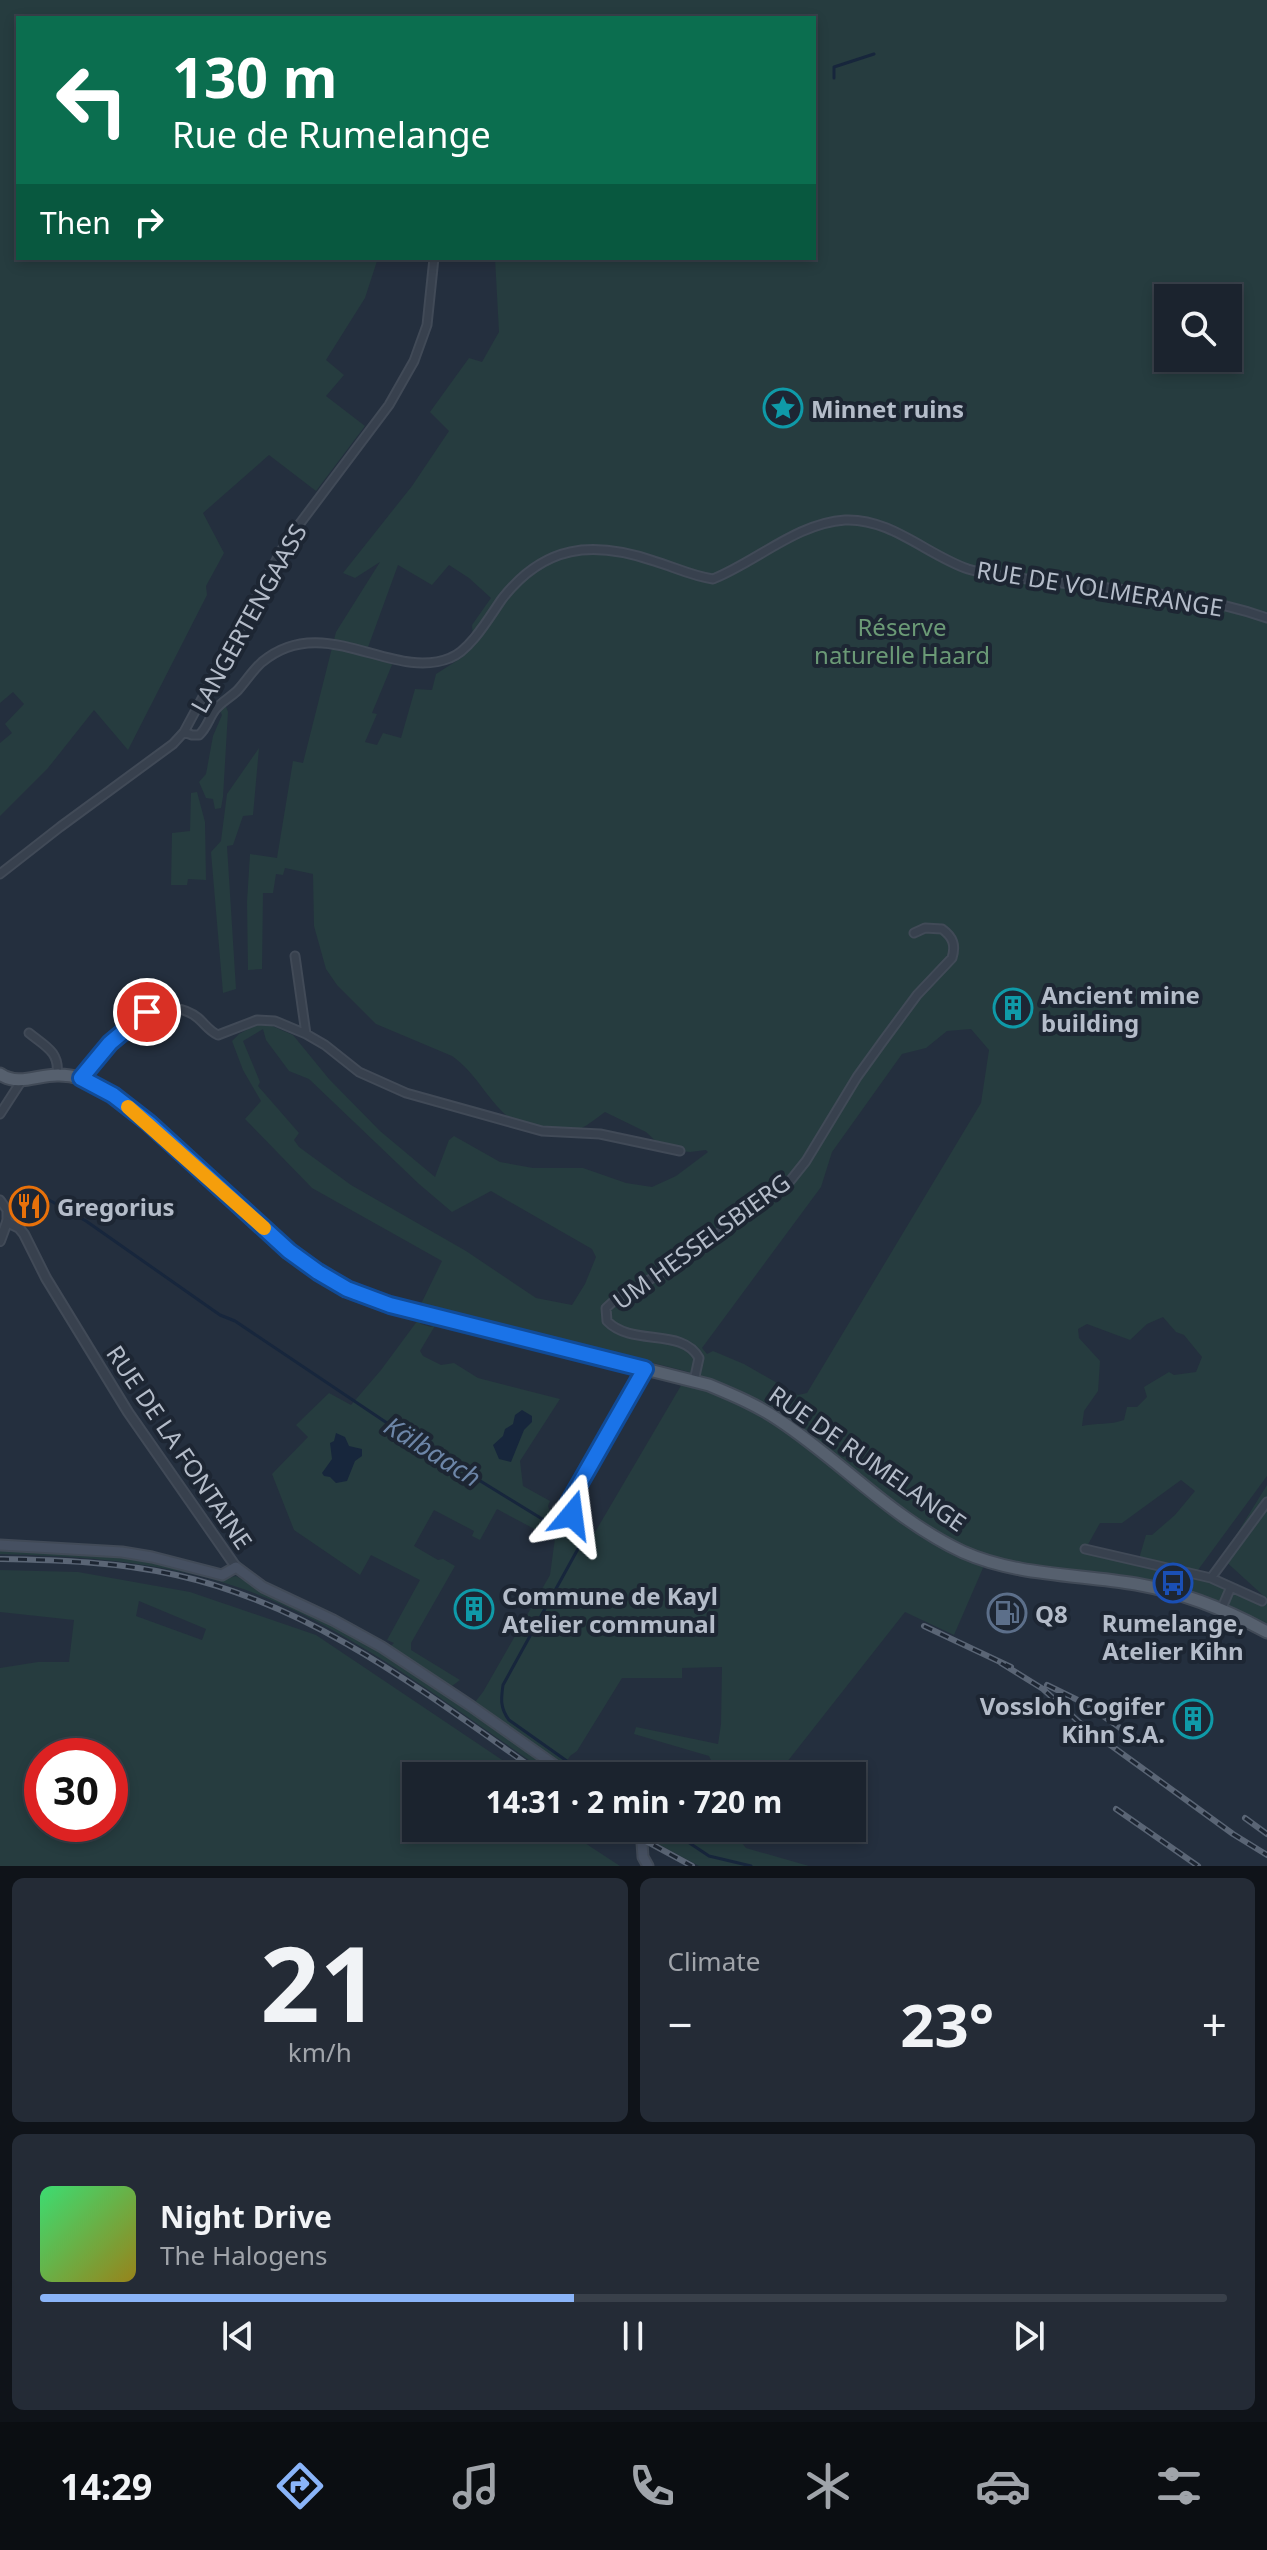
<!DOCTYPE html>
<html lang="en">
<head>
<meta charset="utf-8">
<style>
	:root { --surface:#1b232e; --page:#242b36; --text:#f1f3f6; --muted:#a0a4aa; --line:#39404a; --accent:#8ab4f8 }
	body { margin:0; font-family:"Noto Sans",sans-serif; background:var(--page); color:var(--text); height:100vh; display:flex; flex-direction:column; font-size:30px; white-space:nowrap }
	* { box-sizing:border-box; margin:0 }
	p { font-size:26px; color:var(--muted) }
	.icon { flex:none; width:44px; height:44px; fill:none; stroke:currentColor; stroke-width:2; stroke-linecap:round; stroke-linejoin:round }
	.map { position:relative; height:1866px; overflow:hidden }
	.sheet { display:flex; flex-direction:column; gap:12px; padding:12px; background:#0f1319; flex:1 }
	.sheet>* { flex:none }
	.guide { position:absolute; left:16px; top:16px; width:800px; height:244px; border-radius:0px; box-shadow:0 4px 12px #0003,0 0 0 2px var(--line); background:#0b6e4f; color:#fff; overflow:hidden }
	.controls { position:absolute; left:1154px; top:284px; display:grid; gap:16px }
	.controls a { display:grid; place-items:center; width:88px; height:88px; border-radius:0px; background:var(--surface); box-shadow:0 4px 12px #0003,0 0 0 2px var(--line); font-size:40px }
	.speed { position:absolute; left:24px; top:1738px; display:flex; gap:16px; font-size:40px; font-weight:700; text-align:center }
	.speed>* { display:grid; place-content:center; width:104px; height:104px; border-radius:50%; background:var(--surface); box-shadow:0 4px 12px #0003,0 0 0 2px var(--line); line-height:1 }
	.speed .limit { border:12px solid #d22; background:#fff; color:#111 }
	.pin { position:absolute; display:grid; place-items:center; width:68px; height:68px; color:#fff; margin:-34px; border:4px solid #fff; border-radius:50%; box-shadow:0 2px 8px #0007 }
	.me { position:absolute; width:88px; margin:-44px; rotate:16deg; stroke-linejoin:round; filter:drop-shadow(0 0 6px #0008) }
	.turn { display:flex; align-items:center; gap:28px; height:168px; padding:0 24px; font-size:36px }
	.turn .icon { width:104px; height:104px; stroke-width:2.5 }
	.turn b { display:block; font-size:56px; line-height:68px }
	.then { display:flex; align-items:center; height:76px; padding:0 24px; background:#0003; gap:16px; font-size:30px }
	.big { font-size:60px; font-weight:700; line-height:1.1 }
	.sheet .widget { flex:1; display:flex; flex-direction:column; justify-content:center; gap:12px; min-width:0; padding:0 28px; border-radius:12px; background:var(--page) }
	.sheet .dial { align-items:center; gap:0 }
	.dial b { font-size:104px; line-height:1 }
	.song { display:flex; align-items:center; gap:24px }
	.cover { width:96px; height:96px; border-radius:12px; background:linear-gradient(135deg,hsl(140 70% 55%),hsl(50 70% 35%)) }
	.played { height:8px; border-radius:4px; background:linear-gradient(90deg,var(--accent) 45%,var(--line) 45%) }
	.keys { display:flex; justify-content:space-around; direction:ltr }
	.heat { display:flex; justify-content:space-between; align-items:center; font-size:44px; direction:ltr }
	.sheet .tiles { flex:1; display:grid; gap:12px; grid-template-columns:1fr 1fr }
	.widget:last-child { grid-column:span 2 }
	.trip { position:absolute; left:402px; top:1762px; width:464px; height:80px; border-radius:0px; background:var(--surface); box-shadow:0 4px 12px #0003,0 0 0 2px var(--line); font-weight:700; line-height:80px; text-align:center }
	.tabs { display:flex; height:128px; justify-content:space-around; align-items:center; background:#0b0e12; color:var(--muted) }
	.tabs .icon { width:56px; height:56px }
	.tabs .on { color:var(--accent) }
	.tabs b { font-size:36px; color:var(--text) }
	.map>svg:first-child { display:block }
</style>
</head>
<body>
<div class="map">
<svg width="1267" height="1866" viewBox="0 0 1267 1866">
	<rect width="100%" height="100%" fill="#242f3e"/>
	<path fill="#263c3f" fill-rule="evenodd" d="M0,0H1267V1476L1195,1574L1211,1578L1267,1604V1632L1168,1591L986,1561L954,1635L905,1612L776,1776H714L715,1768L709,1756L634,1734L636,1727L718,1744L721,1724L722,1667L682,1668V1678H622L577,1751L570,1756L564,1765L475,1702L483,1692L550,1575L556,1531L559,1526L586,1540L591,1539L689,1372L421,1304L442,1261L312,1188L245,1119L261,1101L243,1070L232,1041L239,1034L257,1024L270,1025L293,1035L329,1079L380,1131L435,1177L449,1140L454,1136L500,1162L533,1168H583L626,1183L652,1187L676,1176L708,1152L706,1150L690,1152L664,1149L646,1132L605,1112C579,1131 580,1133 548,1131C494,1128 489,1082 452,1056L376,1024L337,985L326,969L314,926L313,874L285,868L283,875L276,874L273,893H263L262,969L248,970L247,902L250,854L277,858L293,761L303,763L336,632L380,562L355,578L343,573L412,486L449,431L430,412L469,358L482,362L499,332L495,258H814V18H18V258H378L365,298L326,360L344,375L326,396L365,426L316,491L269,455L203,513L224,553L206,586L207,595L128,750L94,710L48,768L0,816V743L12,733L5,724L24,704L13,692L0,703ZM1168,298H1228V358H1168ZM398,565L432,585L449,565L469,578L491,598L472,625L473,638L461,658L436,674L432,690L415,689L401,738L383,733L377,745L365,742L377,714L372,713L394,660L367,650ZM263,1029L266,1040L289,1071L309,1079L419,1184L452,1212L491,1191L592,1249L596,1257L585,1284L572,1305L536,1298L466,1251L351,1185L299,1147L294,1140L299,1133L258,1086L260,1082L243,1041ZM971,1029L989,1050L981,1103L807,1393L798,1395L744,1364L713,1351L707,1354L702,1348L821,1187L832,1152L902,1054L926,1048L947,1031ZM1163,1317L1176,1332L1184,1335L1202,1357L1196,1372L1174,1375L1169,1372L1144,1387L1147,1397L1137,1407H1127L1124,1420C1110,1425 1096,1423 1082,1426L1084,1411L1098,1391L1100,1361L1079,1338L1078,1329L1087,1324L1130,1340L1147,1324ZM1181,1480L1195,1491L1175,1515L1152,1535H1146L1138,1562L1086,1548L1100,1523H1122Z
		M224,701L228,712L223,797L221,808L215,809L213,799L206,798L199,782L206,774L213,736L222,715L218,706Z
		M259,748L253,815L243,816L233,845L227,846L236,989L223,993L211,852L221,841L227,794Z
		M197,792L205,822L206,880L188,879L187,885H171L172,833L190,831L191,793Z
		M418,1320L421,1324L431,1327L436,1324L420,1351L423,1356L441,1365L454,1363L478,1378L560,1399L520,1461L523,1486L550,1501L548,1506L554,1523L542,1541L536,1539L540,1532L497,1509L480,1540L472,1536L474,1531L434,1510L414,1546L438,1560L443,1559L455,1566L411,1643V1650L460,1680L452,1686L444,1684L390,1647L394,1643L387,1640L420,1580L371,1555L360,1575L294,1530L272,1474L308,1437L296,1425L329,1393L351,1405L381,1370Z
		M1267,1485V1599L1222,1558Z
		M0,1548L130,1556L198,1571L225,1579L236,1576C268,1594 303,1607 335,1625C414,1669 487,1723 559,1776H552C449,1706 332,1611 211,1579C141,1560 72,1556 0,1554Z
		M0,1570L78,1572L190,1592L316,1635L526,1776H500L491,1769L486,1770L480,1776H416V1828H562L620,1866H0V1668L38,1662H69L74,1620L0,1612ZM139,1601L206,1629L202,1640L136,1616ZM110,1756V1824H42V1756Z
		M645,1828H736L733,1832L746,1848L809,1866H699L647,1838Z"/>
	<path fill="#17263c" d="M522,1410L532,1416V1422L524,1430L511,1462L499,1459L493,1445L503,1436L505,1429L513,1424L515,1415Z
		M336,1433L345,1437L349,1446L362,1449V1456L355,1461L347,1481L336,1483L330,1477L324,1476L322,1473L332,1459L330,1443L334,1441Z"/>
	<g fill="none" stroke-linecap="round" stroke-linejoin="round">
		<path stroke="#17263c" stroke-width="3" d="M834,78V67L874,54
			M42,1196L86,1221L220,1315L235,1321L396,1429L578,1541L579,1547L503,1685C501,1699 500,1708 509,1720L588,1776
			M667,1828L709,1856L751,1866"/>
		<g stroke="#414a57" stroke-width="11">
			<path id="minor" d="M184,732L192,735H199C207,728 209,718 215,710C221,702 231,697 238,690C246,681 253,670 262,662C324,610 392,682 450,658C470,651 490,616 502,599C544,545 592,540 654,561C674,567 692,576 713,579C756,562 797,523 845,520C891,518 927,555 968,569C995,577 1024,578 1052,582C1124,590 1199,594 1267,618
				M0,874L60,827L173,744L184,732L286,542L389,405L414,361L427,325L434,258
				M295,956L306,1034
				M29,1033C45,1046 60,1052 57,1074
				M81,1078L110,1043L147,1012C162,1004 185,1007 198,1018C205,1024 209,1031 218,1035L257,1020L275,1021L306,1034L325,1045L359,1072L406,1093L542,1131L600,1134L680,1151
				M0,1114L22,1080
				M0,1200L7,1210V1222
				M694,1381L699,1358C682,1327 632,1347 607,1321L606,1308L616,1299L675,1265L790,1181L806,1161L857,1077L883,1041L917,995L952,958C956,945 953,937 942,929L925,928L914,933
				M568,1504L572,1510L568,1519L561,1518L557,1509L563,1504H568L645,1369
				M1085,1549L1211,1578L1262,1601
				M1211,1578L1267,1502
				M1221,1610L1231,1587"/>
		</g>
		<g stroke="#414a57" stroke-width="12">
			<path id="tertiary" d="M0,1241L7,1222L19,1228L24,1234L46,1278L128,1412L236,1567"/>
		</g>
		<g stroke="#414a57" stroke-width="13">
			<path id="secondary" d="M0,1545L122,1552L152,1557L222,1575L236,1567L263,1587L333,1620L382,1647L471,1706L570,1776
				M641,1828L643,1857L648,1866"/>
		</g>
		<g stroke="#414a57" stroke-width="15">
			<path id="primary" d="M0,1074C19,1087 39,1074 59,1075C75,1075 91,1081 105,1089C129,1104 150,1125 171,1144C238,1205 301,1277 390,1305L709,1385C733,1395 757,1405 779,1420C841,1461 894,1520 963,1552C1017,1576 1078,1574 1136,1584C1181,1592 1227,1610 1267,1632"/>
		</g>
		<use href="#minor" stroke="#38414e" stroke-width="7"/>
		<use href="#tertiary" stroke="#38414e" stroke-width="8"/>
		<use href="#secondary" stroke="#465061" stroke-width="9"/>
		<use href="#primary" stroke="#56606e" stroke-width="11"/>
		<g stroke="#5a6575" stroke-width="6">
			<path id="rail" d="M0,1559C59,1560 118,1562 176,1575C316,1606 429,1696 544,1776
				M924,1626L1011,1667
				M1001,1663L1043,1689L1080,1723L1233,1834L1267,1855
				M1047,1685L1086,1704L1126,1732
				M1116,1809L1198,1866
				M1245,1818L1267,1834
				M622,1828L692,1866"/>
		</g>
		<use href="#rail" stroke="#1d2633" stroke-width="3" stroke-dasharray="9" stroke-linecap="butt"/>
	</g>
	<g fill="none" stroke-linecap="round" stroke-linejoin="round">
		<g stroke="#114b97" stroke-width="20">
			<path id="route" d="M147,1012L110,1043L81,1078L113,1095L149,1123L289,1251L318,1272L347,1289L390,1305L645,1369L568,1504L572,1508V1515"/>
		</g>
		<use href="#route" stroke="#1a73e8" stroke-width="14"/>
		<path stroke="#f59e0b" stroke-width="14" d="M128,1107L264,1228"/>
	</g>
	<defs>
		<g id="sight-ring" transform="scale(2)"><circle r="9.5" fill="#1d2633" stroke="#0f9aa8" stroke-width="1.5"/><path d="M0-6L1.8-2.2L6-1.7L2.9 1.2L3.7 5.4L0 3.3L-3.7 5.4L-2.9 1.2L-6-1.7L-1.8-2.2Z" fill="#0f9aa8"/></g>
		<g id="building-ring" transform="scale(2)"><circle r="9.5" fill="#1d2633" stroke="#0f9aa8" stroke-width="1.5"/><path d="M-4-6H4V6H1V3H-1V6H-4ZM-2.5-4.3h1.7v1.8h-1.7ZM.8-4.3h1.7v1.8H.8ZM-2.5-1h1.7V.8h-1.7ZM.8-1h1.7V.8H.8Z" fill="#0f9aa8"/></g>
		<g id="restaurant-ring" transform="scale(2)"><circle r="9.5" fill="#1d2633" stroke="#e8710a" stroke-width="1.5"/><path d="M-5-6h1v4h1v-4h1v4h1v-4h1v5L-1.5 .5V6h-2V.5L-5-1ZM5-6V6H3V1.5H1.5Q1.5-4 5-6Z" fill="#e8710a"/></g>
		<g id="bus-ring" transform="scale(2)"><circle r="9.5" fill="#1d2633" stroke="#1a4fb4" stroke-width="1.5"/><path d="M-5-6H5V4H4V6H2V4H-2V6H-4V4H-5ZM-3.5-4V0h7V-4ZM-3.5 1.2v1.5H-2V1.2ZM2 1.2v1.5H3.5V1.2Z" fill="#1a4fb4"/></g>
		<g id="fuel-ring" transform="scale(2)"><circle r="9.5" fill="#1d2633" stroke="#5c6f8a" stroke-width="1.5"/><path d="M-5.5-6h7V0h2V4h1.3V-2.5L3-4.5l.8-.8L6-3V5H2.5V1h-1V6h-7ZM-4.2-4.7v3.2H.2V-4.7Z" fill="#5c6f8a"/></g>
	</defs>
	<g fill-rule="evenodd">
		<use href="#sight-ring" x="783" y="408"/>
		<use href="#building-ring" x="1013" y="1008"/>
		<use href="#restaurant-ring" x="29" y="1206"/>
		<use href="#bus-ring" x="1173" y="1583"/>
		<use href="#building-ring" x="474" y="1609"/>
		<use href="#fuel-ring" x="1007" y="1613"/>
		<use href="#building-ring" x="1193" y="1719"/>
	</g>
	<g text-anchor="middle" dominant-baseline="central" stroke-width="8" stroke-linejoin="round" paint-order="stroke">
		<g font-size="24" font-weight="bold" fill="#b4bcc9" stroke="#1d2633" text-anchor="start">
			<text x="811" y="408">Minnet ruins</text>
			<text x="1041" y="994">Ancient mine<tspan x="1041" dy="28">building</tspan></text>
			<text x="57" y="1206">Gregorius</text>
			<text x="502" y="1595">Commune de Kayl<tspan x="502" dy="28">Atelier communal</tspan></text>
			<text x="1035" y="1613">Q8</text>
			<text x="1173" y="1622" text-anchor="middle">Rumelange,<tspan x="1173" dy="28">Atelier Kihn</tspan></text>
			<text x="1165" y="1705" text-anchor="end">Vossloh Cogifer<tspan x="1165" dy="28">Kihn S.A.</tspan></text>
		</g>
		<g font-size="24" fill="#b4bcc9" stroke="#1d2633">
			<text transform="translate(1100 588) rotate(9)">RUE DE VOLMERANGE</text>
			<text transform="translate(248 618) rotate(-61)">LANGERTENGAASS</text>
			<text transform="translate(701 1241) rotate(-36)">UM HESSELSBIERG</text>
			<text transform="translate(180 1447) rotate(56)">RUE DE LA FONTAINE</text>
			<text transform="translate(868 1458) rotate(35)">RUE DE RUMELANGE</text>
		</g>
		<g font-size="24" fill="#6b9a76" stroke="#1d2633">
			<text x="902" y="626">Réserve<tspan x="902" dy="28">naturelle Haard</tspan></text>
		</g>
		<g font-size="26" font-style="italic" fill="#6d86a8" stroke="#1d2633">
			<text transform="translate(433 1451) rotate(32)">Kälbaach</text>
		</g>
	</g>
</svg>
<div class="controls">
<a><svg class="icon" aria-label="search" viewBox="0 0 24 24"><circle cx="10" cy="10" r="6"/><path d="M15 15l6 6"/></svg></a>
</div>
<div class="speed"><div class="limit">30</div></div>
<div class="pin" style="left:147px;top:1012px;background:#d93025"><svg class="icon" aria-label="arrive" viewBox="0 0 24 24"><path d="M6 21V4h12l-3 4 3 4H6"/></svg></div>
<svg class="me" style="left:572px;top:1515px" viewBox="-20 -20 40 40"><path d="M0-17L14 15 0 8-14 15z" fill="#1a73e8" stroke="#fff" stroke-width="4"/></svg>
<div class="trip">14:31 · 2 min · 720 m</div>
<div class="guide">
<div class="turn"><svg class="icon" aria-label="left" viewBox="0 0 24 24"><path d="M17 20v-9H6M10 6l-5 5 5 5"/></svg><div><b>130 m</b>Rue de Rumelange</div></div>
<div class="then">Then<svg class="icon" aria-label="right" viewBox="0 0 24 24"><path d="M7 20v-9h11M14 6l5 5-5 5"/></svg></div>
</div>
</div>
<section class="sheet">
<div class="tiles">
<div class="widget dial"><b>21</b><p>km/h</p></div>
<div class="widget"><p>Climate</p>
<div class="heat"><a>−</a><b class="big">23°</b><a>+</a></div>
</div>
<div class="widget">
<div class="song"><i class="cover"></i><div><b>Night Drive</b><p>The Halogens</p></div></div>
<div class="played"></div>
<div class="keys"><svg class="icon" aria-label="previous" viewBox="0 0 24 24"><path d="M18 5L8 12l10 7zM5 5v14"/></svg><svg class="icon" aria-label="pause" viewBox="0 0 24 24"><path d="M8 5v14M16 5v14"/></svg><svg class="icon" aria-label="next" viewBox="0 0 24 24"><path d="M6 5l10 7-10 7zM19 5v14"/></svg></div>
</div>
</div>
</section>
<nav class="tabs">
<b>14:29</b>
<svg class="icon on" aria-label="directions" viewBox="0 0 24 24"><path d="M12 3l9 9-9 9-9-9zM9 14v-3h6M13 9l2 2-2 2"/></svg>
<svg class="icon" aria-label="music" viewBox="0 0 24 24"><path d="M9 18V5l10-2v13"/><circle cx="6" cy="18" r="3"/><circle cx="16" cy="16" r="3"/></svg>
<svg class="icon" aria-label="phone" viewBox="0 0 24 24"><path d="M5 4h4l2 5-3 2q2 4 5 5l2-3 5 2v4C11 20 4 13 5 4z"/></svg>
<svg class="icon" aria-label="climate" viewBox="0 0 24 24"><path d="M12 3v18M4 7l16 10M4 17L20 7"/></svg>
<svg class="icon" aria-label="car" viewBox="0 0 24 24"><path d="M5 17H2v-5l4-1 3-4h7l3 4 3 1v5h-3M9 17h6M6 11h13"/><circle cx="7" cy="17" r="2"/><circle cx="17" cy="17" r="2"/></svg>
<svg class="icon" aria-label="filters" viewBox="0 0 24 24"><path d="M4 7h16M4 17h16"/><circle cx="9" cy="7" r="2"/><circle cx="15" cy="17" r="2"/></svg>
</nav>
</body>
</html>
